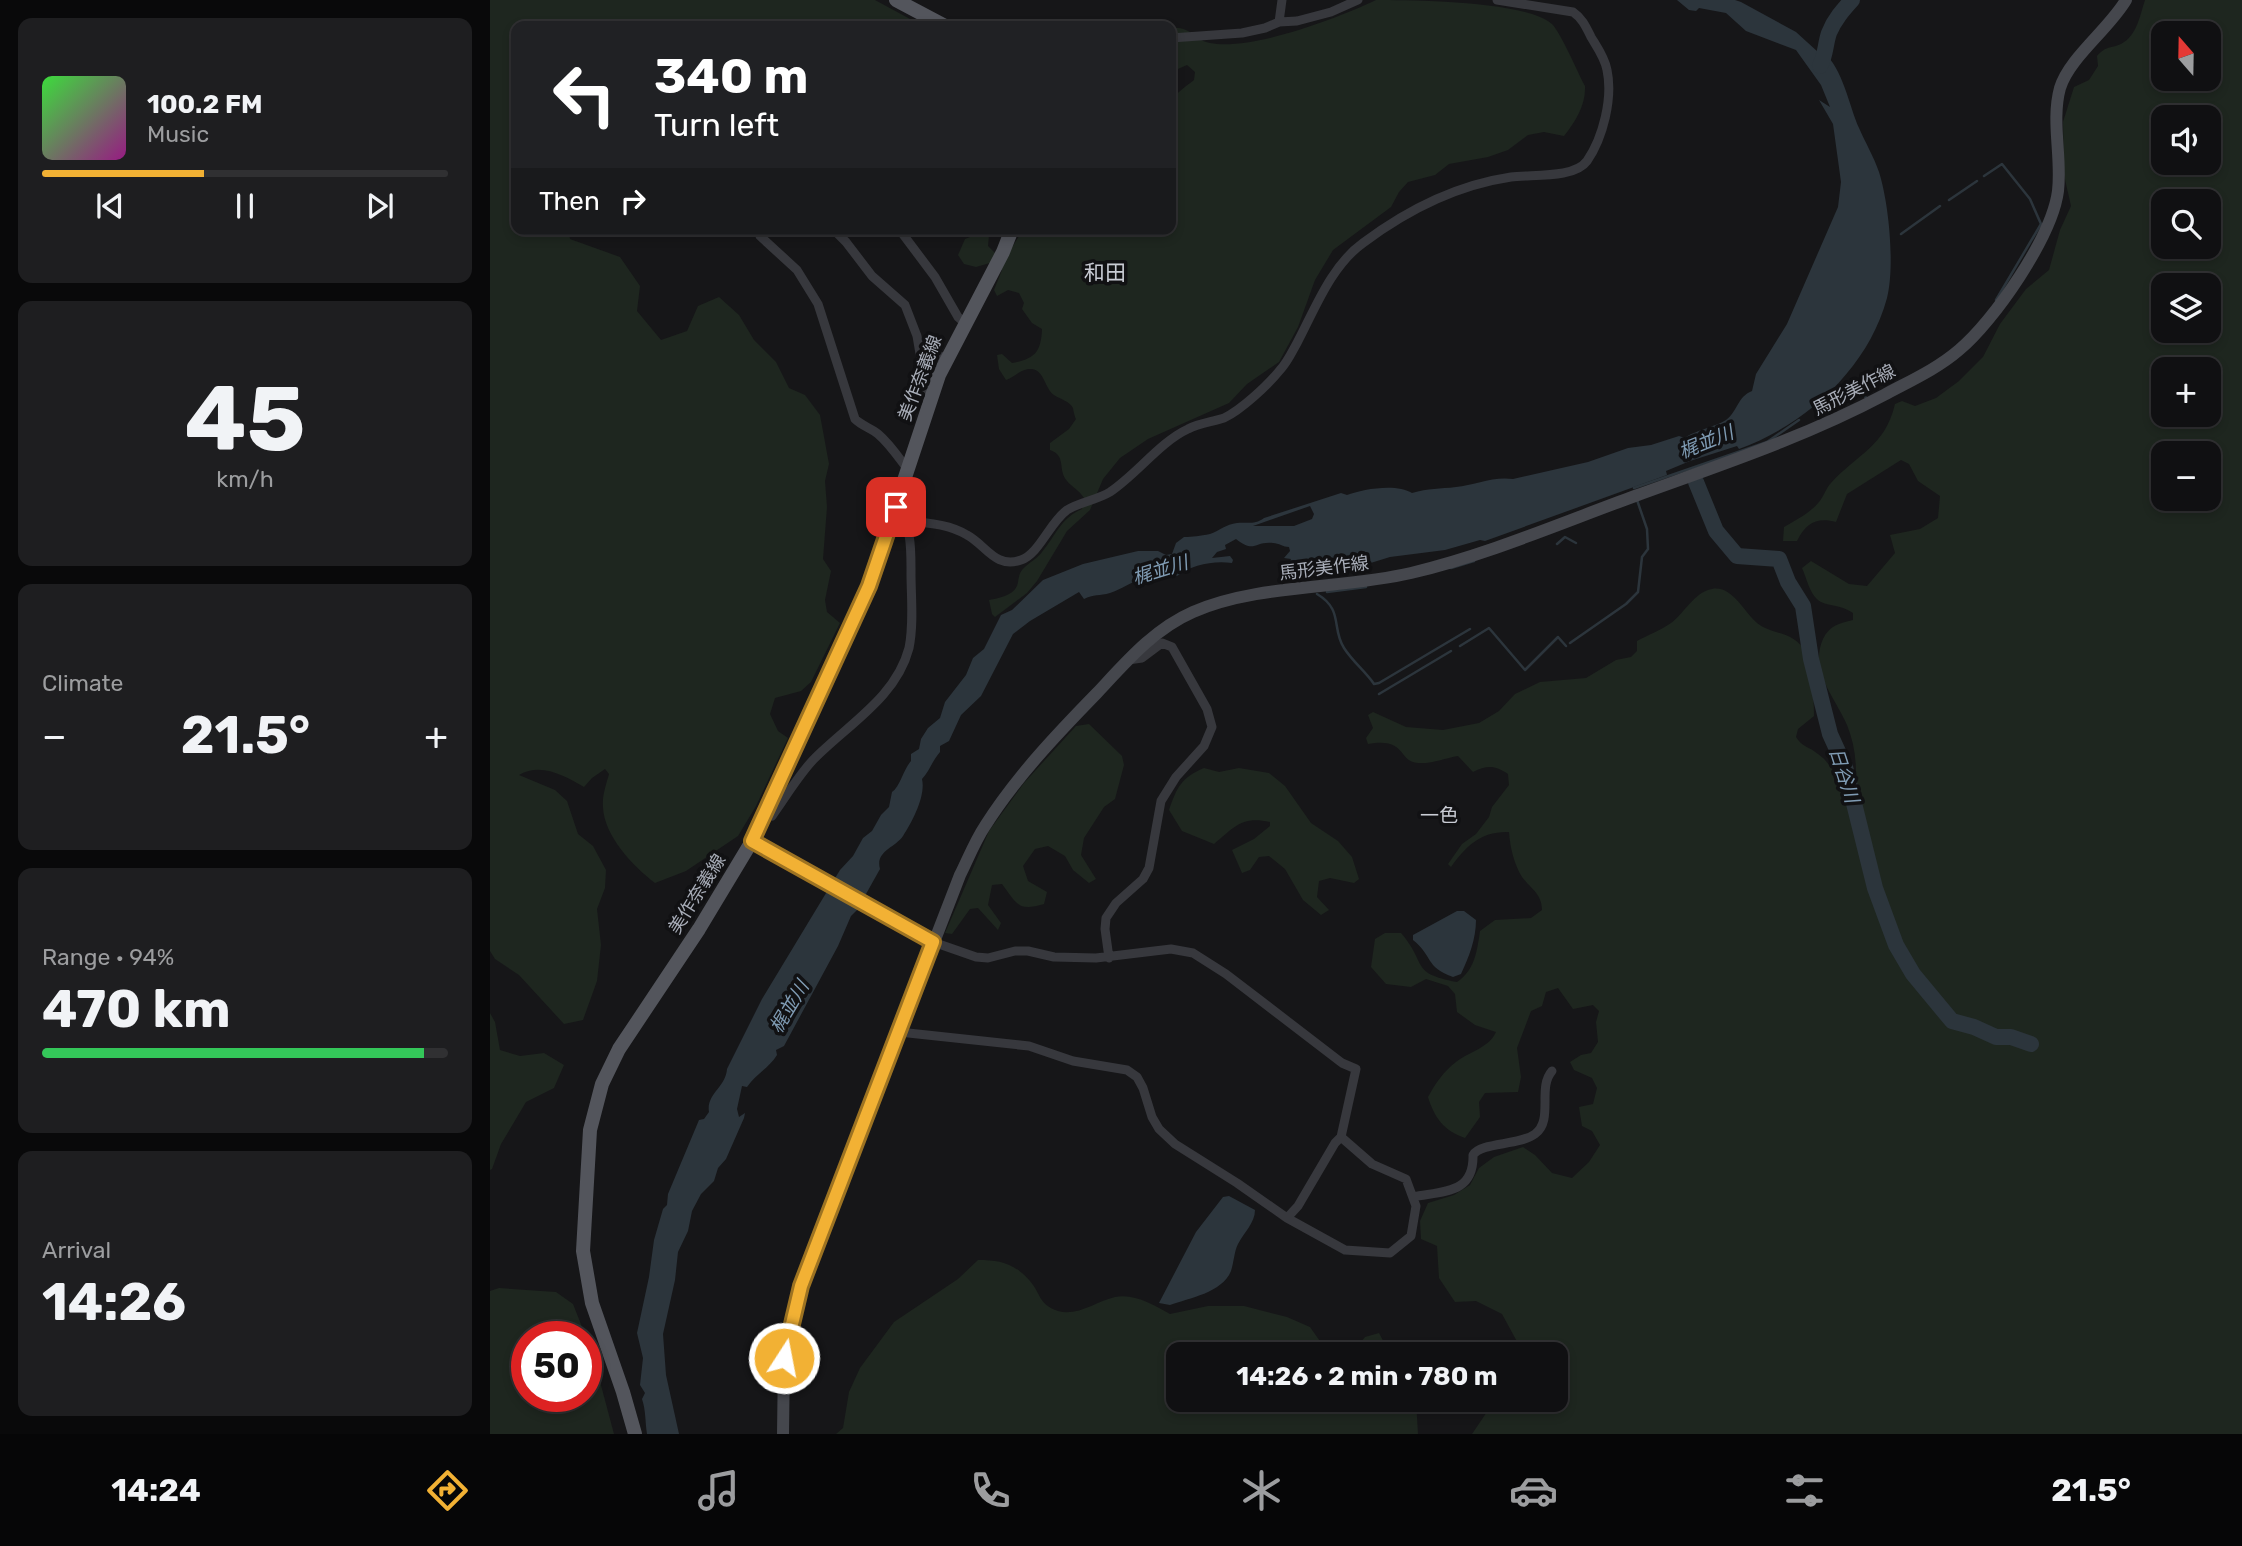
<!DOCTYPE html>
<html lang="en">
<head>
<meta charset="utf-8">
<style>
	:root { --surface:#101012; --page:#1e1e20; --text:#f1f3f6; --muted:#9c9d9f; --line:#303032; --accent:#f2b134 }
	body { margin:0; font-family:Rubik,"Noto Sans JP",sans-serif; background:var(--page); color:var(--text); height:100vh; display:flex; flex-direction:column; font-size:26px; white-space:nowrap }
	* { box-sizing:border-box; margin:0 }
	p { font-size:23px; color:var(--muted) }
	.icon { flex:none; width:38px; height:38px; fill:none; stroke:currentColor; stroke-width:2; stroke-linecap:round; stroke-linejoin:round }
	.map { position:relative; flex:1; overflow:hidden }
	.panel { display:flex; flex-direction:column; gap:18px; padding:18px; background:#09090a; width:490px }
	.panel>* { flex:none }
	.guide { position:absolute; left:21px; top:21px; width:665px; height:214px; border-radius:14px; box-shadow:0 4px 10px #0003,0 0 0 2px var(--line); background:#202124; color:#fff; overflow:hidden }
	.needle { width:46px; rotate:340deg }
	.buttons { position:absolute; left:1661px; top:21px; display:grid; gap:14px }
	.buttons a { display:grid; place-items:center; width:70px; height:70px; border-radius:14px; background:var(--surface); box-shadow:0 4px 10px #0003,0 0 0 2px var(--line); font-size:35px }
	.speed { position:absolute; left:21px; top:1321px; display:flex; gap:14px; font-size:35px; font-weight:700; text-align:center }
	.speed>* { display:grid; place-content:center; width:91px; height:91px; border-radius:50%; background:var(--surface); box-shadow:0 4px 10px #0003,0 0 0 2px var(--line); line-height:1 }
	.speed .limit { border:10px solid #d22; background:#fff; color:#111 }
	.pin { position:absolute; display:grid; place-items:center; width:60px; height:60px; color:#fff; margin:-30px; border-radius:14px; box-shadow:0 4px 10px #0006 }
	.me { position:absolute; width:77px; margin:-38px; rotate:11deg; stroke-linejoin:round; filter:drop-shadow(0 0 5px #0008) }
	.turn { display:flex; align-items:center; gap:24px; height:147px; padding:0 28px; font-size:32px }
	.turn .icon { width:91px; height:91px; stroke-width:2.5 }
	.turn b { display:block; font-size:49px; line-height:60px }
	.then { display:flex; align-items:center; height:66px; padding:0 28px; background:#0003; gap:14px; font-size:26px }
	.big { font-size:52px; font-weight:700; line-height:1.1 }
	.panel .widget { flex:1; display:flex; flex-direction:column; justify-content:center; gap:10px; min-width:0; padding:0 24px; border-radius:14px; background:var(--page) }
	.panel .dial { align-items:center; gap:0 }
	.dial b { font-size:91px; line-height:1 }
	.song { display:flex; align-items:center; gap:21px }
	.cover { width:84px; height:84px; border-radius:10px; background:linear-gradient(135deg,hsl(120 70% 55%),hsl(310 70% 35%)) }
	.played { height:7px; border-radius:4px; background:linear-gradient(90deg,var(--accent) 40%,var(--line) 40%) }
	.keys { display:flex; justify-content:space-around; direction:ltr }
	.heat { display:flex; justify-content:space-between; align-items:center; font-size:38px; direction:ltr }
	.charge { height:10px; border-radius:5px; background:linear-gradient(90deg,#34c759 94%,var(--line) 0) }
	.trip { position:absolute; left:676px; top:1342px; width:402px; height:70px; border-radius:14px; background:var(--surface); box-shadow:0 4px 10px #0003,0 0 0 2px var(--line); font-weight:700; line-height:70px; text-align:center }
	.tab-bar { display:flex; height:112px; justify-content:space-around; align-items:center; background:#060607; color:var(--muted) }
	.tab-bar .icon { width:49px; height:49px }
	.tab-bar .current { color:var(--accent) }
	.tab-bar b { font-size:32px; color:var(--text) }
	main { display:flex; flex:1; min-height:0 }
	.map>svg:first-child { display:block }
</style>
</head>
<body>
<main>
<section class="panel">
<div class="widget">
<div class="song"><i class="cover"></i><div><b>100.2 FM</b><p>Music</p></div></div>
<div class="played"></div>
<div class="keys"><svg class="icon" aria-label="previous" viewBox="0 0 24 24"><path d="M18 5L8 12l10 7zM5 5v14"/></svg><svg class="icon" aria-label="pause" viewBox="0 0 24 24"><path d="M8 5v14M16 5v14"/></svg><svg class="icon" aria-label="next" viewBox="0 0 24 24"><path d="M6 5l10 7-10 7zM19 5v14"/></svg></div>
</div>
<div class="widget dial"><b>45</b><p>km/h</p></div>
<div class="widget"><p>Climate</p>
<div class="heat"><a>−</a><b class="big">21.5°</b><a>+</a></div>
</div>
<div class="widget"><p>Range · 94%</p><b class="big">470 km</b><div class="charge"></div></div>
<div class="widget"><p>Arrival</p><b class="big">14:26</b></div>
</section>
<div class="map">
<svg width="1752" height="1434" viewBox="0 0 1752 1434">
	<rect width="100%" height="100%" fill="#161618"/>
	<path fill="#1e261f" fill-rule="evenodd" d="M0,0H385L433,26H26V229H78L80,239L130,257L150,286L147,311L171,340L197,331L208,306L229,297L249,315L264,340L286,362L299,388L315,395L330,415L339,464L335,481L337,507L333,559L341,571L335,600L337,612L350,623L321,682L311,691L285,698L280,714L288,731L298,738L266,806L248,836L196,871L165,883C143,866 114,836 113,807C112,796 116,785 119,774L115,769L102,778L94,787C75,776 51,762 29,775L65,790L77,801L88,834L103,846L116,870L115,888L107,909L111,945L107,981L93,1020L74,1024L29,975L5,959L0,951Z
		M886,0C922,0 1037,1 1062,24C1072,35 1087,71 1095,86C1096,105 1085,122 1074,136L1054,132L1038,135L1018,150L998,157L959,164L945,175L918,182L909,192L901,207L843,250L825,280L808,327L789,362L757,384L739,403L658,439L630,458L613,479L600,510L577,531L547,581L537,593L505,617L502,614L499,600C509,598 522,596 527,586C529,580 528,575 532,570C538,563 547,559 552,552C566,535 571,518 592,509L594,498C589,490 582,487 577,481C567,469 577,456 560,450V443L579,429L586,419C585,418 583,409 583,408C579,401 570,399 564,395C555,389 554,370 542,369C531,368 525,377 516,380L509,369L507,355L512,354L522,363C545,359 551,352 552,329L542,323L532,309L534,303L529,293L518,290L507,296L504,290L512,270L500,263L486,267L474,264L468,255L475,239L495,231L499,235L498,246L505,253L521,249L529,236L530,229H681V132C687,121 678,111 683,99C687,92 698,85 704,80L705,72L697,65L681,72V28C702,26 703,40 720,43C762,51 848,18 886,0Z
		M1655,0H1752V1434H982L1005,1400H1066V1354H1046L1030,1347L1012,1314L986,1301L965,1302L949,1278L947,1246L931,1239L930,1221L938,1203L964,1195L980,1185L989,1168L1004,1157L1033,1147L1045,1155L1062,1173L1082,1178L1099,1162L1110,1145L1102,1131L1092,1126L1089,1107L1103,1104L1107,1088L1102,1078L1084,1070L1080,1062L1091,1055L1101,1053L1108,1042L1106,1022L1109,1011L1103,1005L1083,1009L1068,988L1056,992L1052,1006L1041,1011L1027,1048L1031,1077L1028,1092L995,1093L989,1102L990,1117L975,1138C954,1131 944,1117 938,1097C945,1084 954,1071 966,1062C980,1051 999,1048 1006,1032L985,1025L967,1012L965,994L958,986L936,979L921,987L896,984L881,967L885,939L895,933H911C938,964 919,973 967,982C985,970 987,951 990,931L1005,920L1041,918L1052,910C1052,894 1041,889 1032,877C1024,864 1020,847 1019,832C991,831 976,846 961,867L958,864L972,844L986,834L999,817L1002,807L1019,785L1018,774C1005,765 997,765 983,772L968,756C955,758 943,764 928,763C908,762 917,737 878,744L876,738L883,728L878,715L883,712L916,727L953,730L989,723L1009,711L1025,694L1050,682L1096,678L1126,660L1141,657L1147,651V641C1158,635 1171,630 1181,623C1194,614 1204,592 1222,589C1242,585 1254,612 1267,623C1281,635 1307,631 1315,653C1322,672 1324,696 1324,716L1308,729L1306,737C1312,747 1320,747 1328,754C1341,763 1348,779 1354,792L1364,795C1368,772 1366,747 1357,725C1345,697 1319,671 1333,639C1339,626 1349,623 1363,620V613C1350,604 1341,607 1331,602C1320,596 1317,579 1312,568L1321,561L1359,584L1377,586L1405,553L1400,535L1430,529L1448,518L1450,496L1428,481L1419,464L1411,460L1357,494L1346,522C1327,517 1316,523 1307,541H1293L1294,527C1306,520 1320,513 1329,502C1334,496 1336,488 1341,483C1367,454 1395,447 1405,404L1412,401L1425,406L1446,398L1469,381L1493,357L1510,324L1536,289L1559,270L1570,230L1581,206L1574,175L1573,122L1584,87L1599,80L1608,66L1607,56C1617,45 1620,49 1631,44C1647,36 1650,15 1655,0ZM1673,33H1718V79H1673ZM1673,117H1718V163H1673ZM1673,201H1718V247H1673ZM1673,285H1718V331H1673ZM1673,369H1718V415H1673ZM1673,453H1718V499H1673Z
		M599,724L632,756L634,765L625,799L614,807L594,838L591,855L606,879L599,883L583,870L575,856L558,846L545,849L533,866L538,881L557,892L554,904C528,912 527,904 512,884L502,885L498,905L511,923L508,930L488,908L480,909L462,934L455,933L499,831L534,783L586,726Z
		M714,768L729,772L749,768L779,773L795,786L821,823L848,841L862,857L869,879L864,883L840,878L829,881L827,897L839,910L831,915L813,900L795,869L779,856L769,857L760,870L752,873L742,850L764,839L780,826V822C751,816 745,827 724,844L692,831L679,810C687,787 691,778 714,768Z
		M0,1013L5,1022L10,1050L30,1056L54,1053L74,1065L64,1088L36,1102L11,1144L2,1169L0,1170Z
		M488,1260C510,1260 524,1263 540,1281C551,1294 549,1305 568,1311C587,1317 607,1301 625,1297C644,1293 664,1305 680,1314L718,1306H754L797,1317L820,1327L839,1354H688V1400H926L928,1434H346L353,1428L359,1392L370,1368L404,1322L468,1279Z
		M9,1288L66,1292L83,1304L96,1337H37V1396H96V1338L104,1359L124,1434H0V1291Z
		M889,1333L900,1354H861L875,1337Z"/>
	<path fill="#2c353c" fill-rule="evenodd" d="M1187,0H1245L1251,2L1306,32L1328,52H1333C1353,68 1359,106 1369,128C1375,142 1384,157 1389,172C1399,203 1405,267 1397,298C1378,369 1315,425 1249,449L1247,446L1200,461L1176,471L1177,475L995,541L990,540L955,550L900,557L858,570L835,572L819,567L808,570L803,579L796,570L801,559L794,558L800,551L799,547C793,547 789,543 783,543C764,541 765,554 746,539L735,545L736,549L727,552L722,558L740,556L743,560L742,563C724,560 701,565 687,576C667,564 639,587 620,593C610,596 603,594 594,599L589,592L540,621L523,634L491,696L471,715L459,741L450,746V752C442,761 439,772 432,779C436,796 422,822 413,836C405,848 385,851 390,869L367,910L361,916L348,946L294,1046L286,1050L287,1055C279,1068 266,1074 257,1087L252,1086L247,1109L249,1117L255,1113L254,1118L236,1159L228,1168L224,1181L211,1194L202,1211L198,1231L188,1252L185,1280L173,1334L176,1375L189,1434H157C155,1422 156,1411 152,1399L155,1393L150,1385L153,1358L147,1333L159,1277L164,1240L173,1209L177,1205L178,1194L209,1120L214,1119L219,1112C216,1094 236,1087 237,1069L272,999L350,870L363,856L373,838L382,831L391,815L399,807L402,792C410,787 413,770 421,761V754L429,749L431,739L438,728L450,718L455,702L476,675L483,658L494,649L511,615L522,610L553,580L593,564L648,551H668L676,555L682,554L686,543L694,537C703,537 710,536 720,534C729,531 736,524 747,523C757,522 765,525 774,518L851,493L857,495C872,489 907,483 922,493C938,488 950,489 966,487C984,485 1004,476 1023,479L1098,462L1138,448L1161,445L1189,436L1195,438C1203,431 1225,427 1236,420C1248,411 1247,397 1262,391L1266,374L1297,324L1348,207L1351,182L1343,124L1329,100L1340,107L1331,85L1306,50L1256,31L1236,13L1209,8L1206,11L1199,10ZM820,506L824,514L822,519L804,526H763Z
		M967,911H974L986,920C986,939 979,957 971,974L963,977C934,966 944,957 923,940V935Z
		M739,1196L765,1210C765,1223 754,1232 748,1244C744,1252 744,1262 741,1271C732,1293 699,1298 680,1305L669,1303L706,1232L733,1197Z"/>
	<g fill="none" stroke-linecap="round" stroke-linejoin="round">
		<path stroke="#2c353c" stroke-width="2.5" d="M1494,176L1512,164L1540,199L1551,224L1506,300
			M1459,200L1487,181
			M1411,234L1450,206
			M1365,380L1376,398
			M1144,488L1277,442L1309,420
			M1067,544L1075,537L1086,543
			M961,568L984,561
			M837,592L876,587
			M827,594C854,610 841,628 854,648C863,662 875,671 884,684L889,683L980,629
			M1080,643L1136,604L1148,592L1152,557L1158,549L1157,529L1147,500
			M970,646L999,628L1035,670L1068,637L1076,646
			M889,694L961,651"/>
		<path stroke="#2c353c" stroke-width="16" d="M1330,66C1336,54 1335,45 1339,33C1344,20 1353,10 1362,0
			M1206,482L1226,531L1247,556L1289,559L1298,582L1313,606L1321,659L1340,734L1355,767L1385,888L1406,945L1423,974L1462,1021L1484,1027L1506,1037H1521L1541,1044"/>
		<path stroke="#37383d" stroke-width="9" d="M789,22L792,0
			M681,38L752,33L775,28L789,22L807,21L841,12L868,0
			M255,229L268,231
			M269,229L270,236L307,270L328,304L365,419C372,426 381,428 388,434C400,444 409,458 418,470
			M343,229L356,242L382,276L415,305L427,336L436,389L441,396
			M409,229L445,277L468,317L475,323
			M432,360L450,356L456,358
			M416,522C436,522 459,524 477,535C496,545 505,569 531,560C549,554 560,522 577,510C590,502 607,500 620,492C647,474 670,442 698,429C709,423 722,422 734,418C751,410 778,385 790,370C797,363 802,352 807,343C825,309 841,266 873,243C917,210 967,185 1021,177C1041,174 1084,179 1097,161C1113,138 1123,98 1117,70C1115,58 1107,47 1101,37C1096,27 1092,18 1083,12L1007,0
			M275,812L282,816C295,798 308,776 323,760C357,725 406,698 419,648C424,624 421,597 421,573C421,551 422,524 406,507
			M262,841L443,942L486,957L498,958L525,951H538L564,957L606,958L681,949L703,953L736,974L852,1063L866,1069L851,1137L845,1143L808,1206L797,1218L747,1183L685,1144L669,1129L662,1117L653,1088L647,1077L637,1070L583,1061L539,1046L409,1032
			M619,958L615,929L616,918L626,903L653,879L659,868L671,801L686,777L714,746L722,727L717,709L682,647L672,643L652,658L638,660
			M923,1197C953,1191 984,1194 983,1155C991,1142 1029,1146 1045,1134C1064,1120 1047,1088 1062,1071
			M797,1218L855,1250L900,1253L921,1236L926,1206L916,1179L882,1164L851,1137"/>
		<path stroke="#45474d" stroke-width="12" d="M293,1434L294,1358L311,1286L470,875C478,859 485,841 495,826C526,777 567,734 607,693C636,662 664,629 703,612C766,584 853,589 921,573C997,555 1071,523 1145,496C1230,465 1315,437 1394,395C1420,381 1447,369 1469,350C1504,321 1562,237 1568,191C1572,157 1561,121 1570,88C1579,58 1619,29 1636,0"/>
		<path stroke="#53555c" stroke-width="14" d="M406,0L455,26
			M145,1434L133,1392L102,1303L93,1251L100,1130L112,1084L129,1049L209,929L262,841L379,586L449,375L513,252L522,229"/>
	</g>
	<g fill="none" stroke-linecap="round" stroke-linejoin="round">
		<g stroke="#9d7322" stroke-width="18">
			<path id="route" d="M294,1358L311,1286L443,942L262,841L379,586L406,507"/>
		</g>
		<use href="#route" stroke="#f2b134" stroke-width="12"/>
	</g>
	<g text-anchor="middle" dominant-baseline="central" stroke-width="7" stroke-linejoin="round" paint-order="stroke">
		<g font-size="18" fill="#a8adb8" stroke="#111113">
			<text transform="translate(430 378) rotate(-69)">美作奈義線</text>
			<text transform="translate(1364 390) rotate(-27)">馬形美作線</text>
			<text transform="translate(834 568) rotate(-7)">馬形美作線</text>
			<text transform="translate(207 894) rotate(-58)">美作奈義線</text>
		</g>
		<g font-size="19" font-style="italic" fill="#7f9bb3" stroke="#111113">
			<text transform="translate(1216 442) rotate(-22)">梶並川</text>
			<text transform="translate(670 570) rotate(-17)">梶並川</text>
			<text transform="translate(1354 775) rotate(72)">日谷川</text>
			<text transform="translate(299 1007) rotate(-59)">梶並川</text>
		</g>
		<g font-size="19" fill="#c9ccd4" stroke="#111113">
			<text x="949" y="815">一色</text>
		</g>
		<g font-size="21" fill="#c9ccd4" stroke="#111113">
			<text x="615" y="272">和田</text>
		</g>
	</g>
</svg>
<div class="buttons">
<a><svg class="needle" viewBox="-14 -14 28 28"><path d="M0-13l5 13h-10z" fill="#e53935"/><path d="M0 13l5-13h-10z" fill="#9c9d9f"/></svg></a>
<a><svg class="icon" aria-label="sound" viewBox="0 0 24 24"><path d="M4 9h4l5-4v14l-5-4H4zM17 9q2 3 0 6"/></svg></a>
<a><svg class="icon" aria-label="search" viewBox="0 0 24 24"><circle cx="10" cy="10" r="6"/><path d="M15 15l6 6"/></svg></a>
<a><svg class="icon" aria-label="layers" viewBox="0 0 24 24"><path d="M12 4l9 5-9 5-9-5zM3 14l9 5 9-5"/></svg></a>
<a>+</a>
<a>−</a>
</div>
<div class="speed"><div class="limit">50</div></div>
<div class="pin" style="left:406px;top:507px;background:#d93025"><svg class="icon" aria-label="arrive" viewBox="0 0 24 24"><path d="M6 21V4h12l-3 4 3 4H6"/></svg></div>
<svg class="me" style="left:294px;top:1358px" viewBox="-20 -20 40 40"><circle r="17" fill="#f2b134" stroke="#fff" stroke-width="3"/><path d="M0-11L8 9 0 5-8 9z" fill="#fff"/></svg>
<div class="trip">14:26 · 2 min · 780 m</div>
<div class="guide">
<div class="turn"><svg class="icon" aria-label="left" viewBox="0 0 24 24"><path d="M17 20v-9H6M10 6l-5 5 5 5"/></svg><div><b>340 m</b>Turn left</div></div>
<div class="then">Then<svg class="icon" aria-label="right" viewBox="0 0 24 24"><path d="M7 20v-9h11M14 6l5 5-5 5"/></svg></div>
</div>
</div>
</main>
<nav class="tab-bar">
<b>14:24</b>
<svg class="icon current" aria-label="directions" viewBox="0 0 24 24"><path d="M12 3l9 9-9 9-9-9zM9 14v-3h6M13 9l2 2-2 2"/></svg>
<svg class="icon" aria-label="music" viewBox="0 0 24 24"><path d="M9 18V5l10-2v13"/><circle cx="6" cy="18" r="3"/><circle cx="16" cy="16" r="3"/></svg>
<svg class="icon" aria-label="phone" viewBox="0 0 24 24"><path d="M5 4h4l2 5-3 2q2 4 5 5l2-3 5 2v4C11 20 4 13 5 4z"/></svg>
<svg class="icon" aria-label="climate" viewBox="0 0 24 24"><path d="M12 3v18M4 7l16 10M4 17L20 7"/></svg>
<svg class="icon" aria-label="car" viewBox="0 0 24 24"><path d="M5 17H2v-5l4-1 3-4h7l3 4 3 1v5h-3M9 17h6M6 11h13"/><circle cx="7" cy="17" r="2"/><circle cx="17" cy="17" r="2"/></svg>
<svg class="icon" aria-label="filters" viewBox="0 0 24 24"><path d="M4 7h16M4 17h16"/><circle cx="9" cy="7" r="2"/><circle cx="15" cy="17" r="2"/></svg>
<b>21.5°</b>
</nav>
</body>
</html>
